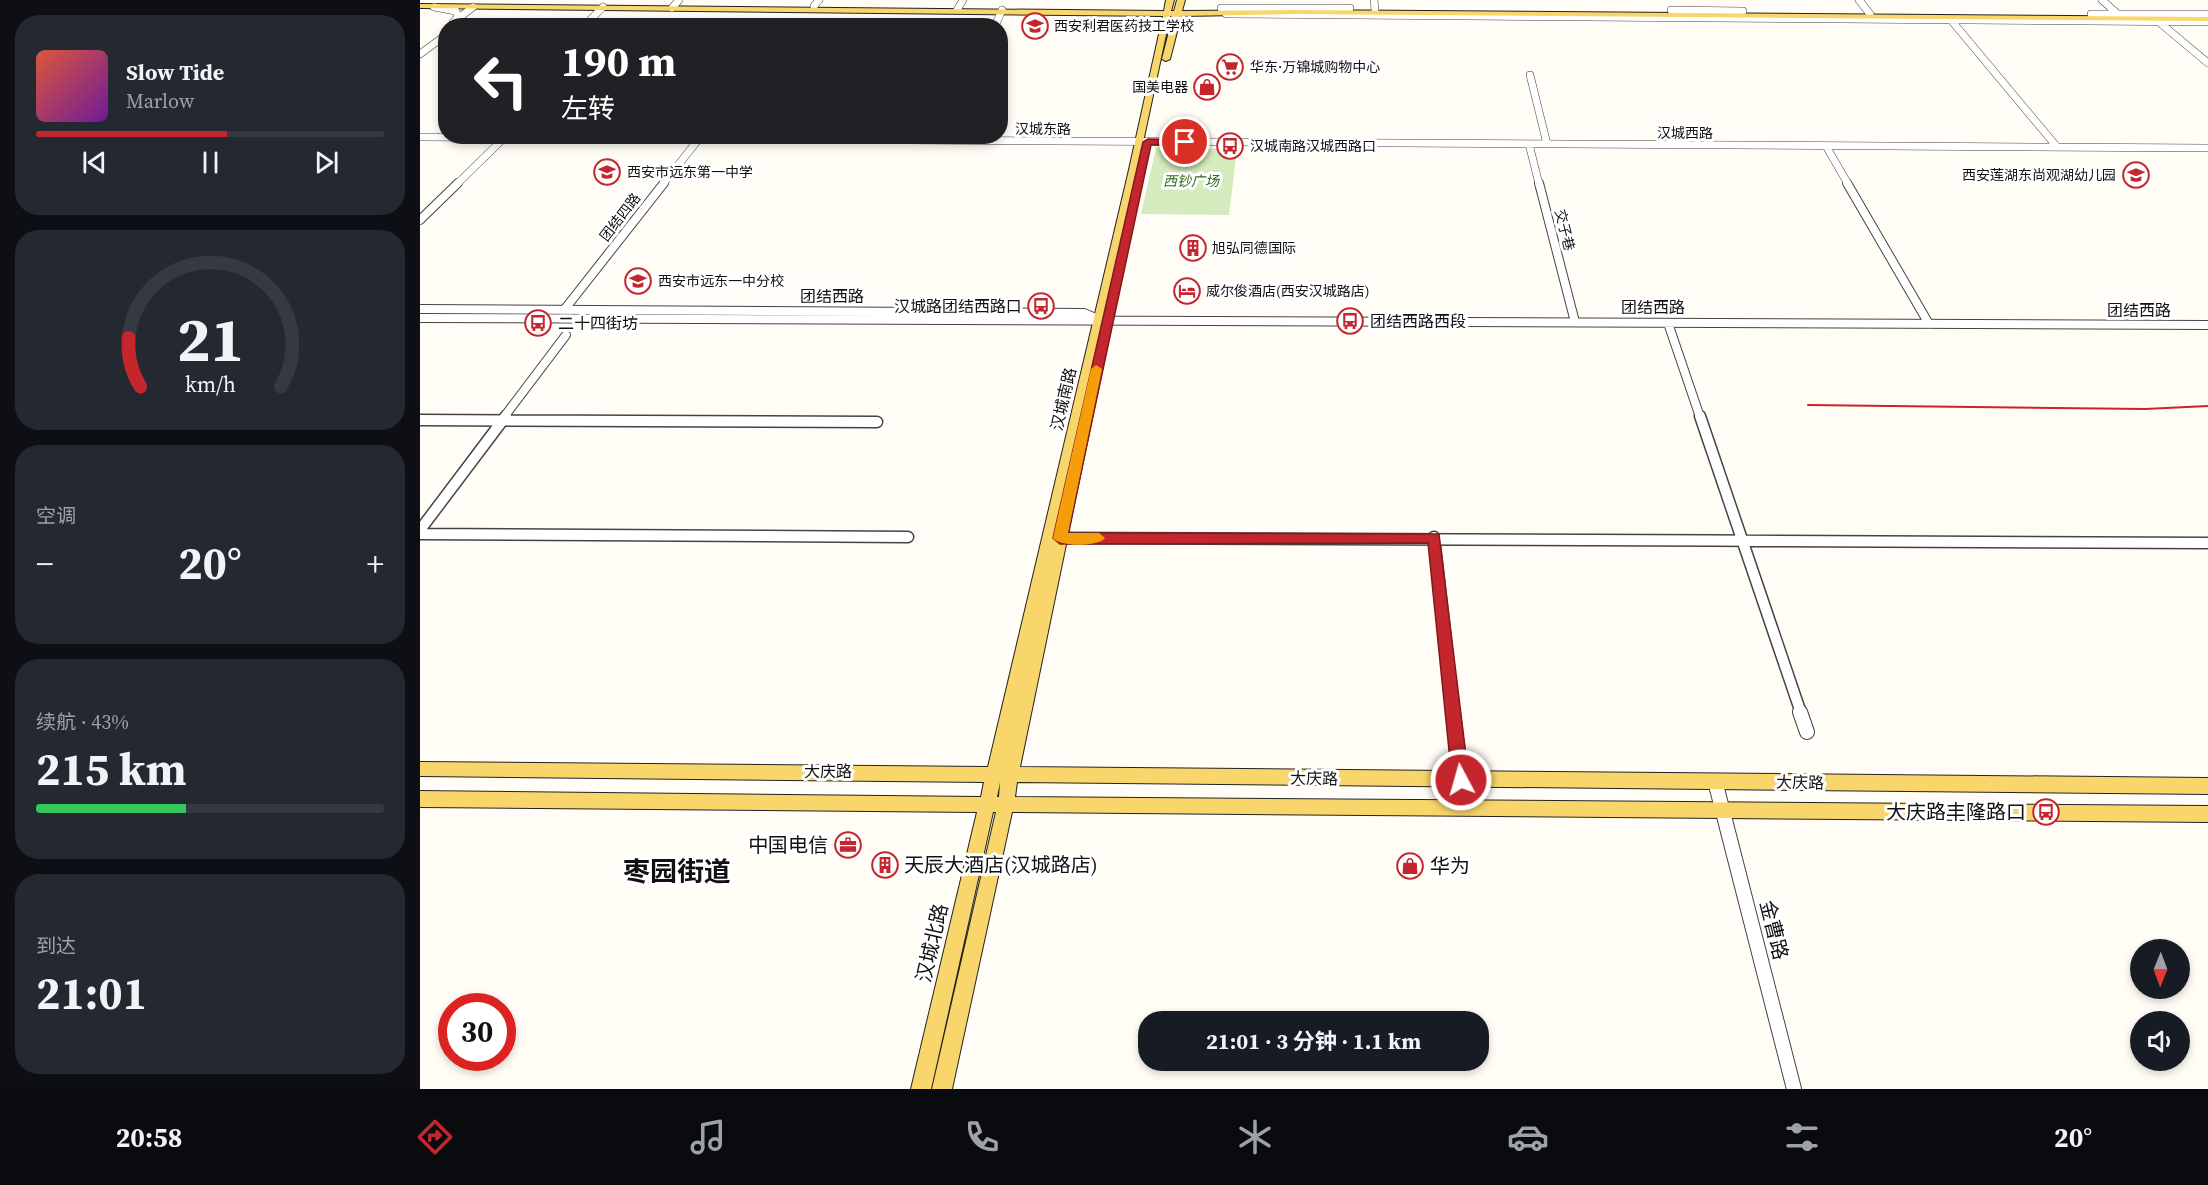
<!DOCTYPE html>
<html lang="zh">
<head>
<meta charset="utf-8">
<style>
	:root { --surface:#171b24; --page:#242831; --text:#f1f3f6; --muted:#9ea1a6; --line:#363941; --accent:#c4262e }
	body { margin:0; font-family:"Source Serif 4","Noto Sans SC",serif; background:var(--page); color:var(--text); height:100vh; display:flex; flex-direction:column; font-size:22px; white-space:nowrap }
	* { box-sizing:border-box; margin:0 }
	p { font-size:20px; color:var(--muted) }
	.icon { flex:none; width:33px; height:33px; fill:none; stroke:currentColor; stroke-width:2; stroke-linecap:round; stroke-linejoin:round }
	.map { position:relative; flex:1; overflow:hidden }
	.details { display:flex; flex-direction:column; gap:15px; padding:15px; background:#0d0f14; width:420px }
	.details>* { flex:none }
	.banner { position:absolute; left:18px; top:18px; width:570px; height:126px; border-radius:24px; box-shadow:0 3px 9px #0003; background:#202124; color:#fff; overflow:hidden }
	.needle { width:39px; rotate:181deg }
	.fabs { position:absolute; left:1710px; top:939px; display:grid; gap:12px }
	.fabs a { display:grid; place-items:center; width:60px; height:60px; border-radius:50%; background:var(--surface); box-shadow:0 3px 9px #0003; font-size:30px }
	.speed { position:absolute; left:18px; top:993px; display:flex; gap:12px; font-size:30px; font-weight:700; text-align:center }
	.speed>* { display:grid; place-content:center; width:78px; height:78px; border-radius:50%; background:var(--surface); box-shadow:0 3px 9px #0003; line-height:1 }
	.speed .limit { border:9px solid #d22; background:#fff; color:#111 }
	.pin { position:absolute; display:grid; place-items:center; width:51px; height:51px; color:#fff; margin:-26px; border:3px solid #fff; border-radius:50%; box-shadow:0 2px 6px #0007 }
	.me { position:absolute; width:66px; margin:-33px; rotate:354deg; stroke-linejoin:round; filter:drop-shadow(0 0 4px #0008) }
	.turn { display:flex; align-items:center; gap:21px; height:126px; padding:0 24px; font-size:27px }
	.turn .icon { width:78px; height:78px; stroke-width:2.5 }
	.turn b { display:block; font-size:42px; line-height:51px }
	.big { font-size:45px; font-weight:700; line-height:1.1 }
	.details .card { flex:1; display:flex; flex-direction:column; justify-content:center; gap:9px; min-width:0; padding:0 21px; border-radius:24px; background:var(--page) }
	.details .dial { align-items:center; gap:0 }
	.dial svg { height:156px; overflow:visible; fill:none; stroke:var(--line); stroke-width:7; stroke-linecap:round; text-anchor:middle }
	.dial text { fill:var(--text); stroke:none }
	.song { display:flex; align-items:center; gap:18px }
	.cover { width:72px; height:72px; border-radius:9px; background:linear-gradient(135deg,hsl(10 70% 55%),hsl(280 70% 35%)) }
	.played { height:6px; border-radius:3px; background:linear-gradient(90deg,var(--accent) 55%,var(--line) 55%) }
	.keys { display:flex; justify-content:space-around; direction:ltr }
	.heat { display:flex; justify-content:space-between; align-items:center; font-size:33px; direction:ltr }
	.charge { height:9px; border-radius:4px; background:linear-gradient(90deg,#34c759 43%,var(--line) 0) }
	.trip { position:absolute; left:718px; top:1011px; width:351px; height:60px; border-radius:24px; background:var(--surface); box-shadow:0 3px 9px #0003; font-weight:700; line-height:60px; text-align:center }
	.dock { display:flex; height:96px; justify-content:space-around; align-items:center; background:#090b0e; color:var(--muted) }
	.dock .icon { width:42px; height:42px }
	.dock .active { color:var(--accent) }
	.dock b { font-size:27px; color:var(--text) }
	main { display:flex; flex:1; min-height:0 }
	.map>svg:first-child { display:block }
</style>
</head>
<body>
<main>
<section class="details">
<div class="card">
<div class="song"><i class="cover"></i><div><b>Slow Tide</b><p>Marlow</p></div></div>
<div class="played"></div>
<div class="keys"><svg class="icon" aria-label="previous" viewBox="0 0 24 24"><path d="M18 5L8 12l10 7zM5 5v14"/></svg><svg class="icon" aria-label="pause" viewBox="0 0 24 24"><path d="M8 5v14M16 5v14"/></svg><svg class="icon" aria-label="next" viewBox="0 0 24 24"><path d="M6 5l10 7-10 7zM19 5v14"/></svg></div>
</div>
<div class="card dial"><svg viewBox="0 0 100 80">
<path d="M14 69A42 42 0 1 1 86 69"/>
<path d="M14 69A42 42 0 0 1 8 44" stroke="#c4262e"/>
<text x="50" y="56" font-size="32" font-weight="700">21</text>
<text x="50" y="72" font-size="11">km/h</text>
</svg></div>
<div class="card"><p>空调</p>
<div class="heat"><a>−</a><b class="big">20°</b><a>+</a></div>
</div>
<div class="card"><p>续航 · 43%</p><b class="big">215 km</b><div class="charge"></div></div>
<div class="card"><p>到达</p><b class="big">21:01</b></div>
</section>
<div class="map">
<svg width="1788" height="1089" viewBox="0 0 1788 1089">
	<rect width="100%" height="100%" fill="#fffdf5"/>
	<path fill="#d5ebbd" d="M736,148L817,149L809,215L721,214Z"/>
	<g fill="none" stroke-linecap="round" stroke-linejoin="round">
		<g stroke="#444" stroke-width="8">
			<path id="minor-far3" d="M954,0L955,10
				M1439,0L1450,14
				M1682,0L1700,16
				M394,6L399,0
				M14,7L36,11L38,17L33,22
				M252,8L259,0
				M801,8H930
				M537,10L543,0
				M1251,10L1323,11
				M806,14L1788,22
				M1671,14H1788
				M1531,20L1637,147
				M35,21L53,7
				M1739,22L1788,63
				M164,26L183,7
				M575,26L582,10
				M0,54L26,35
				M1110,75L1127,144
				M0,137L1788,148
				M1109,144L1119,184
				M1406,146L1428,184
				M37,184L85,137
				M243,184L278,140"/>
		</g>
		<g stroke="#444" stroke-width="10">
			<path id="minor-far2" d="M1119,183L1155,322
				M1427,183L1509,324
				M0,220L38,183
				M0,309L664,313L678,319
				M144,310L244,183
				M0,318L1788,325
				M1248,323L1280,417
				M84,417L146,335"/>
		</g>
		<g stroke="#444" stroke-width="13">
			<path id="minor-far1" d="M1280,416L1381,713
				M0,420L457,422
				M0,530L86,416
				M0,534L488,537
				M1014,537L1034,713
				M633,538C1018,538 1403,542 1788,543"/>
		</g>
		<g stroke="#444" stroke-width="16">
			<path id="minor" d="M1033,712L1041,780
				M1380,712L1387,732
				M1295,781L1374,1089"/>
		</g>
		<g stroke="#222" stroke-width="2">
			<path id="major" d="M746,0H754L751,11H754L757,0H765L762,11L875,10L1788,17V21L875,14L761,16L750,59L746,61L742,59L753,16H750L680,343L687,346L600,767L1788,778V794L597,782L595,797L1788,806V822L592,812L532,1089H512L576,812H573L511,1089H491L557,812L0,807V791L561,797L564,782L0,776V762L568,767L708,174L743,16L0,8V4L744,11ZM580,782L579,797H577Z"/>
		</g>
		<use href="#minor-far3" stroke="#fff" stroke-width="7"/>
		<use href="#minor-far2" stroke="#fff" stroke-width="8"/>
		<use href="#minor-far1" stroke="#fff" stroke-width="10"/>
		<use href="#minor" stroke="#fff" stroke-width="14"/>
		<use href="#major" fill="#f9d66b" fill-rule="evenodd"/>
		<path stroke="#c4262e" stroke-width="2" d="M1388,405L1725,409L1788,406"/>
	</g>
	<path fill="#c4262e" stroke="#7f191e" stroke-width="1.5" d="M728,139L765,140L769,142L765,145H731L648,533L1019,534L1049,780L1046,785L1041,787L1035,785L1032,780L1008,543L640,544L633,538L723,142Z"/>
	<path fill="#f59e0b" d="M676,365L682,369L648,533H679L685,538C679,547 639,547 633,538L671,369Z"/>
	<defs>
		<g id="school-ring" transform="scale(1.35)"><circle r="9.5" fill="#fff" stroke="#c4262e" stroke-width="1.5"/><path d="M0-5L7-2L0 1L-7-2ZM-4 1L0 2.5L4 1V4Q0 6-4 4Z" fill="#c4262e"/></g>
		<g id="supermarket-ring" transform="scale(1.35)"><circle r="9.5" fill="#fff" stroke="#c4262e" stroke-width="1.5"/><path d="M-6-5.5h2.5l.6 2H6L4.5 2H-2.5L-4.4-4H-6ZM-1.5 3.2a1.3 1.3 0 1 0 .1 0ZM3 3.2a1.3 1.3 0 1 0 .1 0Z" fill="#c4262e"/></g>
		<g id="shop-ring" transform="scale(1.35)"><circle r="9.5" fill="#fff" stroke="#c4262e" stroke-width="1.5"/><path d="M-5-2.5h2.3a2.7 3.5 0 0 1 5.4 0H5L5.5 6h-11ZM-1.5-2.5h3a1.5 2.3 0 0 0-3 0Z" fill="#c4262e"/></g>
		<g id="bus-ring" transform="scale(1.35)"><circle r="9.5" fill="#fff" stroke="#c4262e" stroke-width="1.5"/><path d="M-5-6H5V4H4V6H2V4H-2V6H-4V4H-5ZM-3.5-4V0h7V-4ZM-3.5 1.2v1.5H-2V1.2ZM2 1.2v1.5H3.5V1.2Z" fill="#c4262e"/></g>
		<g id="building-ring" transform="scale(1.35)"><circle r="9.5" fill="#fff" stroke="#c4262e" stroke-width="1.5"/><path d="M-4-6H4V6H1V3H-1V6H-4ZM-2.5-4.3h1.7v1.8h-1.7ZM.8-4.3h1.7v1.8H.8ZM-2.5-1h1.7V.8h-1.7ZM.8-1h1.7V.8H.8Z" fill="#c4262e"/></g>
		<g id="hotel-ring" transform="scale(1.35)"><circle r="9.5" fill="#fff" stroke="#c4262e" stroke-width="1.5"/><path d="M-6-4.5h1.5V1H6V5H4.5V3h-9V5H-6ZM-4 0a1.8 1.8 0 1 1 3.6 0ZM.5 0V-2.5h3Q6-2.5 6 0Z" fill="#c4262e"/></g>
		<g id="office-ring" transform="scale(1.35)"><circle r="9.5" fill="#fff" stroke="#c4262e" stroke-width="1.5"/><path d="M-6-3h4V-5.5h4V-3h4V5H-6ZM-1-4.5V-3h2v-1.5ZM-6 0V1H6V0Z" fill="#c4262e"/></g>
	</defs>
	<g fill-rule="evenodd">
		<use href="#school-ring" x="615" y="26"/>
		<use href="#supermarket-ring" x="810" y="67"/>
		<use href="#shop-ring" x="787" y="87"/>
		<use href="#bus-ring" x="810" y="146"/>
		<use href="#school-ring" x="187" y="172"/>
		<use href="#school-ring" x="1716" y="175"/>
		<use href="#building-ring" x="773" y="248"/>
		<use href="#school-ring" x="218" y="281"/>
		<use href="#hotel-ring" x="767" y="291"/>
		<use href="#bus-ring" x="621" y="306"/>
		<use href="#bus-ring" x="930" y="321"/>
		<use href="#bus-ring" x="118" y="323"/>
		<use href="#bus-ring" x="1626" y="812"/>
		<use href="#office-ring" x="428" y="845"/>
		<use href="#building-ring" x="465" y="865"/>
		<use href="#shop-ring" x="990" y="866"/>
	</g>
	<g text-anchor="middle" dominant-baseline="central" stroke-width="6" stroke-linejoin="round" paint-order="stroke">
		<g font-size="14" fill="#111" stroke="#fff" text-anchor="start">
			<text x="634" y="26">西安利君医药技工学校</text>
			<text x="830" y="67">华东·万锦城购物中心</text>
			<text x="768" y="87" text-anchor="end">国美电器</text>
			<text x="830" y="146">汉城南路汉城西路口</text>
			<text x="207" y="172">西安市远东第一中学</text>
			<text x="1696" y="175" text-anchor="end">西安莲湖东尚观湖幼儿园</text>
			<text x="792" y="248">旭弘同德国际</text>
			<text x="238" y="281">西安市远东一中分校</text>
			<text x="786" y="291">威尔俊酒店(西安汉城路店)</text>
		</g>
		<g font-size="14" fill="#111" stroke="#fff">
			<text x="623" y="129">汉城东路</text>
			<text x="1265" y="133">汉城西路</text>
			<text transform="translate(200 217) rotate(-52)">团结四路</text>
			<text transform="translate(1145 230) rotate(76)">交子巷</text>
		</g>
		<g font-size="14" font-style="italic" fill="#2f6b1f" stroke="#fff">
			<text x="771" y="181">西钞广场</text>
		</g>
		<g font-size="16" fill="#111" stroke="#fff">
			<text x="412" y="296">团结西路</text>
			<text x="1233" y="307">团结西路</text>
			<text x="1719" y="310">团结西路</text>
			<text transform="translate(643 399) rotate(-77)">汉城南路</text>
			<text x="408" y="771">大庆路</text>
			<text transform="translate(894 778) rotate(1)">大庆路</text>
			<text transform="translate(1380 782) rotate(1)">大庆路</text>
		</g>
		<g font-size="16" fill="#111" stroke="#fff" text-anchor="start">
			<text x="602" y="306" text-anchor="end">汉城路团结西路口</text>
			<text x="950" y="321">团结西路西段</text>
			<text x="138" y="323">二十四街坊</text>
		</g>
		<g font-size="20" fill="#111" stroke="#fff" text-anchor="end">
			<text x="1606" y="812">大庆路丰隆路口</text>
			<text x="408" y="845">中国电信</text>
			<text x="484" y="865" text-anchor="start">天辰大酒店(汉城路店)</text>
			<text x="1010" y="866" text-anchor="start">华为</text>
		</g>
		<g font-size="20" fill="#111" stroke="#fff">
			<text transform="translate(1354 930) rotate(76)">金曹路</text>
			<text transform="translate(512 943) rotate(-77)">汉城北路</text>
		</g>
		<g font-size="27" font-weight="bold" fill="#111" stroke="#fff">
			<text x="257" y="871">枣园街道</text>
		</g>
	</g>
</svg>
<div class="fabs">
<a><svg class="needle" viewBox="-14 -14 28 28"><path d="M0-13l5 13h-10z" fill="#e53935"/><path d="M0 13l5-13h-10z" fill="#9ea1a6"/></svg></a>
<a><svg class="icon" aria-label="sound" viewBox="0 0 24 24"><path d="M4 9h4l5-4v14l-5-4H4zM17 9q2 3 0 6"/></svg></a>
</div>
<div class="speed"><div class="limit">30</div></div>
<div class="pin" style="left:765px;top:142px;background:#d93025"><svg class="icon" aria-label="arrive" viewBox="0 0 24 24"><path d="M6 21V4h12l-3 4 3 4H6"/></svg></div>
<svg class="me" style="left:1041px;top:780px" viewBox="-20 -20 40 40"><circle r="17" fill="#c4262e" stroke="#fff" stroke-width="3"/><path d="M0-11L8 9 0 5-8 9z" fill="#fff"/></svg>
<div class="trip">21:01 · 3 分钟 · 1.1 km</div>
<div class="banner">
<div class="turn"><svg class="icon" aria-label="left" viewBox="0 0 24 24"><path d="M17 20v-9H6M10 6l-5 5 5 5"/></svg><div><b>190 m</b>左转</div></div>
</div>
</div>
</main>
<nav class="dock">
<b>20:58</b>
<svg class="icon active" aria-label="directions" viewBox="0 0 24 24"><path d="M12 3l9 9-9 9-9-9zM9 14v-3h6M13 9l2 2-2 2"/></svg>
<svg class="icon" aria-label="music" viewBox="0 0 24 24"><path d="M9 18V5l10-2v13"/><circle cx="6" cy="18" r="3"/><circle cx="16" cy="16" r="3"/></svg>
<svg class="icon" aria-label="phone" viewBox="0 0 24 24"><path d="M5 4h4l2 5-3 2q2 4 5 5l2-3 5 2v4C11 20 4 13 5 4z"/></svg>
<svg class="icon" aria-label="climate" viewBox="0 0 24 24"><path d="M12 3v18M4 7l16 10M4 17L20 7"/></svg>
<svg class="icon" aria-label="car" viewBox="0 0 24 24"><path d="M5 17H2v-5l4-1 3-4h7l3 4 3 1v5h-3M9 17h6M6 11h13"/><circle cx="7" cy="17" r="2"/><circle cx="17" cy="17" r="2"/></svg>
<svg class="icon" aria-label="filters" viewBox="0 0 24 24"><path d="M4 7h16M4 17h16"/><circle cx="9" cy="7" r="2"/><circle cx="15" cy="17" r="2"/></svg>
<b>20°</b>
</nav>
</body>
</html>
